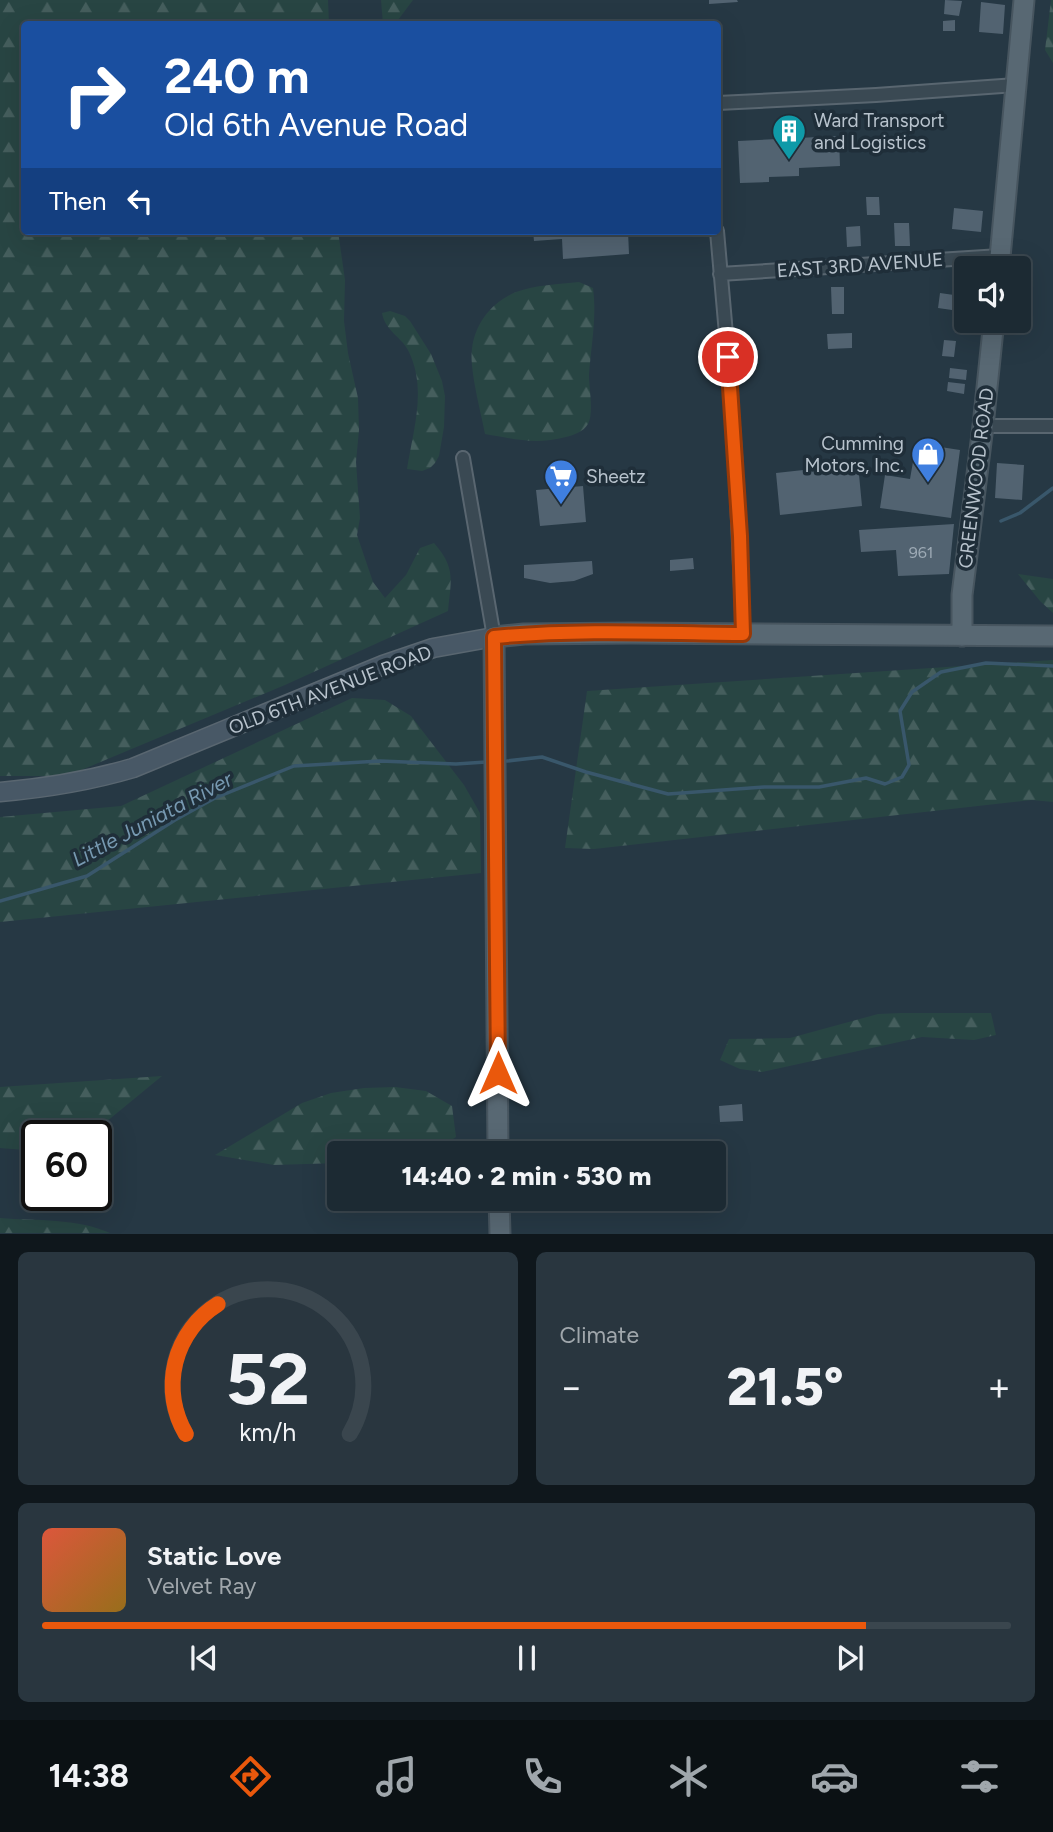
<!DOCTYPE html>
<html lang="en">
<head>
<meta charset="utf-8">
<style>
	:root { --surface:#1c2a33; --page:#29363f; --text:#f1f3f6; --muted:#a0a7ac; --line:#3a464e; --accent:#ea580c }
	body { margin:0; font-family:Figtree,sans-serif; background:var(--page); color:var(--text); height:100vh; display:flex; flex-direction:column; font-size:26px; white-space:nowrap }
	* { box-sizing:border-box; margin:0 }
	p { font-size:23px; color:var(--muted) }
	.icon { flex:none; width:38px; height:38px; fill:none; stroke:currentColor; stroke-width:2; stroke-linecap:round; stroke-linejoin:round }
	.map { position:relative; height:1234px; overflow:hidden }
	.drawer { display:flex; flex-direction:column; gap:18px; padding:18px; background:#0f171c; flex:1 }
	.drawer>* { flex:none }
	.banner { position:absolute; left:21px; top:21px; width:700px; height:214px; border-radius:7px; box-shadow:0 7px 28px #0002,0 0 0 2px var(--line); background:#1a4fa0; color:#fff; overflow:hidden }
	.controls { position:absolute; left:954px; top:256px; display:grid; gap:14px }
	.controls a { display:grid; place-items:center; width:77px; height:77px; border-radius:7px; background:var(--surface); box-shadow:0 7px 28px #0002,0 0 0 2px var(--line); font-size:35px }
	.speed { position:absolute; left:21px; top:1120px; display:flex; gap:14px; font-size:35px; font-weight:700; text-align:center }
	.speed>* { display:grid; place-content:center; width:91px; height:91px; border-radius:50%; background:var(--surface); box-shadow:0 7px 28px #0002,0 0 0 2px var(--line); line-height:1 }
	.speed .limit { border:4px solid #111; border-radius:10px; background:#fff; color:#111 }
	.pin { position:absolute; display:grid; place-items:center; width:60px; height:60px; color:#fff; margin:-30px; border:4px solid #fff; border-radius:50%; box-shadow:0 2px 7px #0007 }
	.me { position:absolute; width:77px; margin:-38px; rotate:0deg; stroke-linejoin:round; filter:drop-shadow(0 0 5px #0008) }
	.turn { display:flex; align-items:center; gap:24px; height:147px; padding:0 28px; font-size:32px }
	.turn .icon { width:91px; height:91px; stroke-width:2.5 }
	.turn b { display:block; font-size:49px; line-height:60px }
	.then { display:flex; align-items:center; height:66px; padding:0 28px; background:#0003; gap:14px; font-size:26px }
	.big { font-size:52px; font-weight:800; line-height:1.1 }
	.drawer .widget { flex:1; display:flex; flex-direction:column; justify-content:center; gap:10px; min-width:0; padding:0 24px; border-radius:10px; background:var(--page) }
	.drawer .dial { align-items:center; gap:0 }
	.dial svg { height:182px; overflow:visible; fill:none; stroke:var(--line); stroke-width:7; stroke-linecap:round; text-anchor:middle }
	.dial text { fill:var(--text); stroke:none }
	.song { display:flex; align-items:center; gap:21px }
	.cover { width:84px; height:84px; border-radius:10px; background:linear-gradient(135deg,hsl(10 70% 55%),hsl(40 70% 35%)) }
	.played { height:7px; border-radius:4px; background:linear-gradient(90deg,var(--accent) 85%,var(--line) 85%) }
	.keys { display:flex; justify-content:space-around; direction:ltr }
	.heat { display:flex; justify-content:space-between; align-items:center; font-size:38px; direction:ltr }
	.drawer .tiles { flex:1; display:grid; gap:18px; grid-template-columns:1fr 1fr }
	.widget:last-child { grid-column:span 2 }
	.trip { position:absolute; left:327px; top:1141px; width:399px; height:70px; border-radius:7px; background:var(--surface); box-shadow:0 7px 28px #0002,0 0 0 2px var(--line); font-weight:800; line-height:70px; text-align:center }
	.tabs { display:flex; height:112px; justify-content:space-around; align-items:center; background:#0b1114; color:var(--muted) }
	.tabs .icon { width:49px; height:49px }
	.tabs .selected { color:var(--accent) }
	.tabs b { font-size:32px; color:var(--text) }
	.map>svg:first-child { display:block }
</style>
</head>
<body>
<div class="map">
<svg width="1053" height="1234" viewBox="0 0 1053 1234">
	<defs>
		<pattern id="forest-firs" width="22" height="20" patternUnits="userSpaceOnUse" patternTransform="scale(1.75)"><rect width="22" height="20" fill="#284543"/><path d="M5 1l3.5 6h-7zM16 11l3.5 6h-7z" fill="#455e5d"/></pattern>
	</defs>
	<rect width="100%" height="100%" fill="#263844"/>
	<path fill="url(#forest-firs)" d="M0,0H328L329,24H24V231H338L345,280L344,321L348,353L358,398L359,430L356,462L360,518L357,535L373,582L385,598L406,575L420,548L434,543C456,568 451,580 448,611L285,685L67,776H0Z
		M381,0H413L395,24H383Z
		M1051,0H1053V63L1045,50Z
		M579,282L593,288C597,317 591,346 589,375C589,388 594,413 588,424C583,432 574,435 566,437C535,445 515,439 485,434C481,412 469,369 472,349C475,323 492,302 516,292C535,285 559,284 579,282Z
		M390,311L405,316L410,321L431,354L442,381L445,396L444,427L439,456L435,463L430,468L422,471L407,469C413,430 427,390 409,352C402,337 385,331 382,313Z
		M1018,574L1053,579V613L1040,601Z
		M1053,660V802L1032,800L594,849L565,848L587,691Z
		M352,698L385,700L411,716L464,785L480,813L481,873L0,922V817L121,806Z
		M901,1013H991L996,1035L974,1040L922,1037L762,1072L740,1069L720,1060L729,1039L790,1038L878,1014Z
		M162,1076L89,1136H37V1151L0,1148V1087Z
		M395,1087L426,1091L452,1106L456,1137L431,1153H340L339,1163L274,1165L215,1155L302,1103L331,1093L364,1088Z
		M0,1218C36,1221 77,1218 110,1233H0Z"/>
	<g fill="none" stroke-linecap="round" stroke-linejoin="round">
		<path stroke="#39576b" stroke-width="3.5" d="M1001,521L1020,513L1053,488
			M507,761L542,757L586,772L668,794L764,787H819L866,778L885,784L902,777L909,765L900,711L912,692L941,672L986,663L1053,666
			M0,901L87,876L175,820L215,798L294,766L380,761L456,764L486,762"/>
	</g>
	<path fill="#526371" d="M709,0H737L738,2L709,4Z
		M945,0L962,1L959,16L944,14Z
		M981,2L1005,5L1003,34L979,32Z
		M955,20V31H943V21Z
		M839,136L840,166L799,168V176L769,177V182L740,183L738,141Z
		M866,197H879L880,215H867Z
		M954,208L983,211L981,232L952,229Z
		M894,223H909L910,246H895Z
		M860,226L861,246L847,247L846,227Z
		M533,231H628L629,254L563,259L562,239L534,241Z
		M831,287H844V314H832Z
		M940,293L954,295L952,310L938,308Z
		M957,298L966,299V313L955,311Z
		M852,333V348L828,349L827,334Z
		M944,340L956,341L954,357L942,356Z
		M950,368L967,370L966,380L949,378Z
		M948,382L965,384L964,394L947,391Z
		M934,446L960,450L951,518L880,508L885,475L910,479L914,456L933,458Z
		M997,463L1024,465L1022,500L995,498Z
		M858,464L862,506L780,515L776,473Z
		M583,486L586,522L540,526L536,490Z
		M954,524L949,574L898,576L896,550L861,552L859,530Z
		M693,558L694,569L670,571V560Z
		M592,561L593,574L574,581L550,583L524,578V565Z
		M742,1104L743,1121L720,1122L719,1106Z
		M605,1144L606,1153H546V1145Z"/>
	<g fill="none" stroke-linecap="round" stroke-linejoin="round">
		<g stroke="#596670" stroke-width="16">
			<path id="minor" d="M718,103L876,95L1016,85
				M717,231L728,357L735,453L743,634
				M720,274L1000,256
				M983,426H1053
				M463,458L494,637"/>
		</g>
		<g stroke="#596670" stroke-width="21">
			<path id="secondary" d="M0,792C46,788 89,781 133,768L383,665L433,648L494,637"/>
		</g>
		<g stroke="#47555f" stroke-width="23">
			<path id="primary" d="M999,268L1024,0
				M962,636V595L983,426L994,320
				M498,1153L494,637L524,634L631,633L1053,636
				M499,1199L500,1234"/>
		</g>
		<use href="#minor" stroke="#3a4953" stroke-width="12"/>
		<use href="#secondary" stroke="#485866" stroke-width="18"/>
		<use href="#primary" stroke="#586873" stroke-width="19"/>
	</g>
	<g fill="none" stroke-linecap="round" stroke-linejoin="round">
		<g stroke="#983908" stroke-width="18">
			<path id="route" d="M498,1073L494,637C577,629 661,633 743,634L740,536L728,357"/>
		</g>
		<use href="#route" stroke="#ea580c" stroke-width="12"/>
	</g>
	<defs>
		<g id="building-pin" transform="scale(1.75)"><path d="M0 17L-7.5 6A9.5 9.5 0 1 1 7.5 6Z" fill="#0f9aa8" stroke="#1f2e39"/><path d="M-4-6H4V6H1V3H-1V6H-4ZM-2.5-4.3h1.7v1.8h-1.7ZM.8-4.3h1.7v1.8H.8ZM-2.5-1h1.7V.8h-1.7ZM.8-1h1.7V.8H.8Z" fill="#fff"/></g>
		<g id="shop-pin" transform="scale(1.75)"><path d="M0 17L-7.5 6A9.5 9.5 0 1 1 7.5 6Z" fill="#3f7fe0" stroke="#1f2e39"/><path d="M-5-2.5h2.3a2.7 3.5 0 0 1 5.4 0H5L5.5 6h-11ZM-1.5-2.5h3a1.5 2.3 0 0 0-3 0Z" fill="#fff"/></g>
		<g id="supermarket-pin" transform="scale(1.75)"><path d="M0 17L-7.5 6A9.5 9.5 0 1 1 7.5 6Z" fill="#3f7fe0" stroke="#1f2e39"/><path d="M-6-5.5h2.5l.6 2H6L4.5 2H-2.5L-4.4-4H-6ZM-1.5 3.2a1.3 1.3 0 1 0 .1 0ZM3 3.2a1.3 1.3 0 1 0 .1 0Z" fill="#fff"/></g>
	</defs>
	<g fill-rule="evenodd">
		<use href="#building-pin" x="789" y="131"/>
		<use href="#shop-pin" x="928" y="454"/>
		<use href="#supermarket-pin" x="561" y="476"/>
	</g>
	<g text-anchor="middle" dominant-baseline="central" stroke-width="7" stroke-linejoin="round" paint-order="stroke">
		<g font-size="16" fill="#9eabb6">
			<text x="921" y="552">961</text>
		</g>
		<g font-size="19" fill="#b8c3cd" stroke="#1f2e39" text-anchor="start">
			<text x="814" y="120">Ward Transport<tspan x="814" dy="22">and Logistics</tspan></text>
			<text x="904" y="443" text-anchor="end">Cumming<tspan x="904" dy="22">Motors, Inc.</tspan></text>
			<text x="586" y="476">Sheetz</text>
		</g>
		<g font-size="19" fill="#b8c3cd" stroke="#1f2e39">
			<text transform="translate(860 265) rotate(-4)">EAST 3RD AVENUE</text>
			<text transform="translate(976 478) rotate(-83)">GREENWOOD ROAD</text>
			<text transform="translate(330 690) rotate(-21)">OLD 6TH AVENUE ROAD</text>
		</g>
		<g font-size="21" font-style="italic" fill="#7799b1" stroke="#1f2e39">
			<text transform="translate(152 819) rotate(-28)">Little Juniata River</text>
		</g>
	</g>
</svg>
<div class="controls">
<a><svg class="icon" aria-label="sound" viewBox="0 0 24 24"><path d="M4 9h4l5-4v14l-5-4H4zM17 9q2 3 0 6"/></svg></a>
</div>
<div class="speed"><div class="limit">60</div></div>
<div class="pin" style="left:728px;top:357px;background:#d93025"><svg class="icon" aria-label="arrive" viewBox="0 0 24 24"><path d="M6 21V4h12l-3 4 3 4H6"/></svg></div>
<svg class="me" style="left:498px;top:1073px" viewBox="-20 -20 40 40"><path d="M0-17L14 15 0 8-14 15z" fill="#ea580c" stroke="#fff" stroke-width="4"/></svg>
<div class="trip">14:40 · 2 min · 530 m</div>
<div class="banner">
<div class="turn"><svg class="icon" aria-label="right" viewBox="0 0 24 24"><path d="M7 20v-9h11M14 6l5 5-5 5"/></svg><div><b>240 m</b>Old 6th Avenue Road</div></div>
<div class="then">Then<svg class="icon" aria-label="left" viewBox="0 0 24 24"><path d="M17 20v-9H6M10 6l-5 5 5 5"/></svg></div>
</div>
</div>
<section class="drawer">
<div class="tiles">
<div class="widget dial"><svg viewBox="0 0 100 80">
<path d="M14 69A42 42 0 1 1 86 69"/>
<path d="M14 69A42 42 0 0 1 28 12" stroke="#ea580c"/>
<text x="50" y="56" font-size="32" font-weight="700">52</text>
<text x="50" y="72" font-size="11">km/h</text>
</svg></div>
<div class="widget"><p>Climate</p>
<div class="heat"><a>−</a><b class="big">21.5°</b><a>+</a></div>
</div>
<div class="widget">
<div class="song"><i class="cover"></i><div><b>Static Love</b><p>Velvet Ray</p></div></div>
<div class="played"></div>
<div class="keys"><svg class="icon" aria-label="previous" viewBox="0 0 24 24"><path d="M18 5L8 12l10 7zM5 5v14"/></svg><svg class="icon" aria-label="pause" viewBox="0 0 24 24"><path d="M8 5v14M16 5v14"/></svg><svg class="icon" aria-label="next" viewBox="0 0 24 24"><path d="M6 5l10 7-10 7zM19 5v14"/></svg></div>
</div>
</div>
</section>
<nav class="tabs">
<b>14:38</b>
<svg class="icon selected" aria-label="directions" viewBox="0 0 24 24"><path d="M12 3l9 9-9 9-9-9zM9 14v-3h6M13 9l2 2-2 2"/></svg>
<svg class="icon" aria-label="music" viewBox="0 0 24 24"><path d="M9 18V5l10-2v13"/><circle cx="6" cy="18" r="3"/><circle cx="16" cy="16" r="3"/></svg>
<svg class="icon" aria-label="phone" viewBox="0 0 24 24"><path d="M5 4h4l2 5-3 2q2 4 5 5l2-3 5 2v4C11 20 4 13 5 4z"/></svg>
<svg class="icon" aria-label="climate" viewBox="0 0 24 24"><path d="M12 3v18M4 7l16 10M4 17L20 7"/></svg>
<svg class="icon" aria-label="car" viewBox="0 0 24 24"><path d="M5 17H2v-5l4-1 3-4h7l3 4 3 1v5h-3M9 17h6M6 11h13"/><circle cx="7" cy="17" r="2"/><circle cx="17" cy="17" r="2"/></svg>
<svg class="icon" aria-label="filters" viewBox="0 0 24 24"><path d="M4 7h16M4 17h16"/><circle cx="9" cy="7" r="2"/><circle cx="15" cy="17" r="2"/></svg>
</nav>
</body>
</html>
